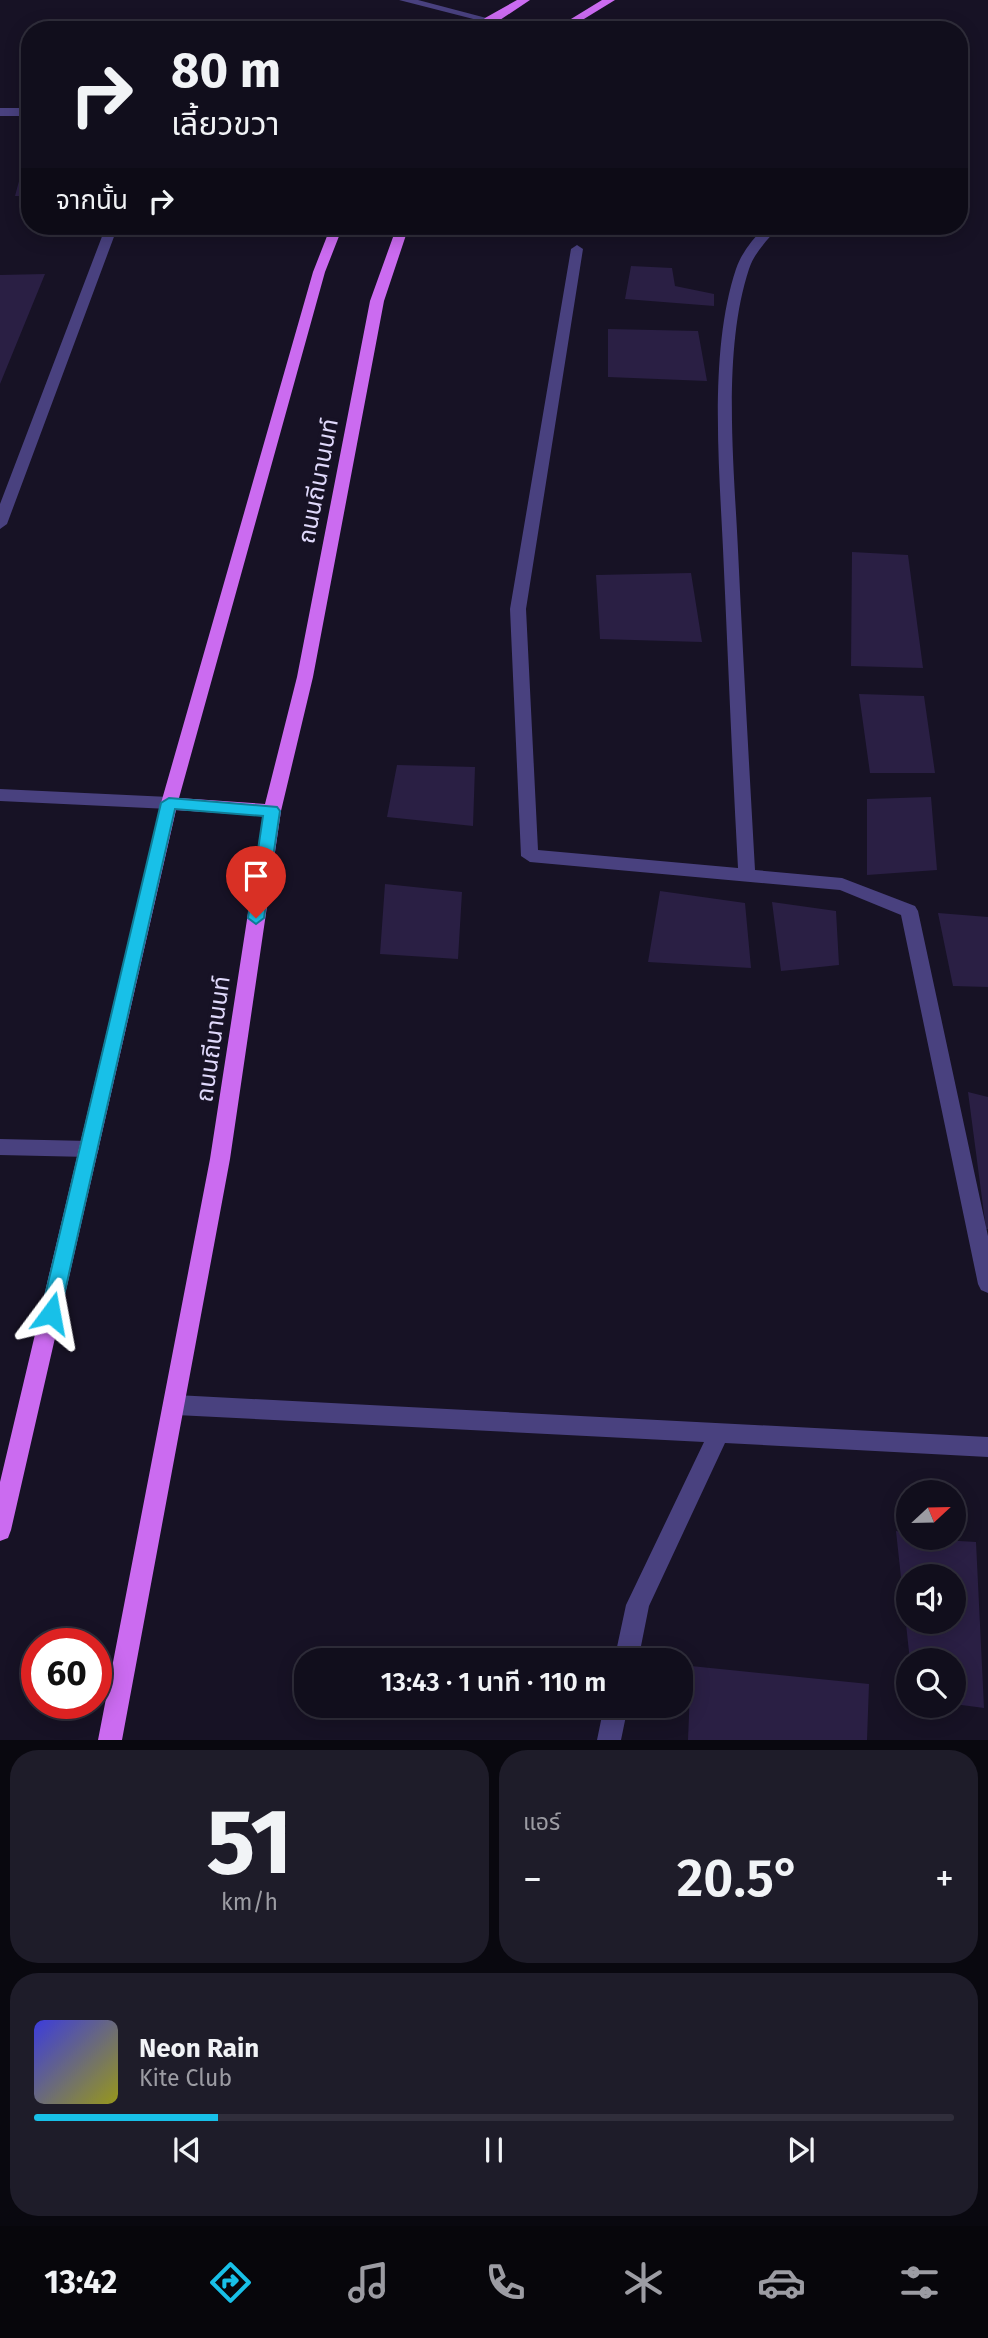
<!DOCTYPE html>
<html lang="th">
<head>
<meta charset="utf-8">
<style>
	:root { --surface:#110e1c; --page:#1e1c29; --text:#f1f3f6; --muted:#9c9ca3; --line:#302e3b; --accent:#18c0e8 }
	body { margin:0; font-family:"Fira Sans","Noto Sans Thai",sans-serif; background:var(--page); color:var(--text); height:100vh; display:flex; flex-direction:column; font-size:26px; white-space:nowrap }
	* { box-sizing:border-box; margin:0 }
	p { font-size:23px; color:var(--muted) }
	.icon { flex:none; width:38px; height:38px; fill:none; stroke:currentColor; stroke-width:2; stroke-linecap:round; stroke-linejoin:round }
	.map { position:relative; height:1740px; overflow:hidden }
	.side { display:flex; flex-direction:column; gap:10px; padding:10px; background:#09080f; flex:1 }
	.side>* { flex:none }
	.hud { position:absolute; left:21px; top:21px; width:947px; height:214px; border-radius:28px; box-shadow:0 4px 18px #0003,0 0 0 2px var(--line); background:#110e1c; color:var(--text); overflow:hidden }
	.needle { width:46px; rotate:68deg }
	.buttons { position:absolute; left:896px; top:1480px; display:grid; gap:14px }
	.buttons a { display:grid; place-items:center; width:70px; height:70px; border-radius:50%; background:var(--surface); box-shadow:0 4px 18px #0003,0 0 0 2px var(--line); font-size:35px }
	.speed { position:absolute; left:21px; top:1628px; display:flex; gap:14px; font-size:35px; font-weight:700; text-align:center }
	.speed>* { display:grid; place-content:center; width:91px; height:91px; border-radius:50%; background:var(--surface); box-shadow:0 4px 18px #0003,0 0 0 2px var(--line); line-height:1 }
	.speed .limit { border:10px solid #d22; background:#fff; color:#111 }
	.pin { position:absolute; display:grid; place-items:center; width:60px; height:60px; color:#fff; margin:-72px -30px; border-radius:50% 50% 50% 0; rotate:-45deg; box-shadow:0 0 7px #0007 }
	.pin .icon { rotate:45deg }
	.me { position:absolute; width:77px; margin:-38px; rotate:13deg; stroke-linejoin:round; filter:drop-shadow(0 0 5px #0008) }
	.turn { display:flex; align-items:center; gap:24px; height:147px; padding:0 35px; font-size:32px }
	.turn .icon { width:91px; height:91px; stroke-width:2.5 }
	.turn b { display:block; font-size:49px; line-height:60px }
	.then { display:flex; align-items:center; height:66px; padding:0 35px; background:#0003; gap:14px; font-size:26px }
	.big { font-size:52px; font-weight:600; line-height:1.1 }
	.side .tile { flex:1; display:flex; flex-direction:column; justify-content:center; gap:10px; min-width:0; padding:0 24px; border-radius:28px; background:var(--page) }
	.side .dial { align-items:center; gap:0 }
	.dial b { font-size:91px; line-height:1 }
	.song { display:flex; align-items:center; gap:21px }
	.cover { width:84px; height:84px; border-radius:10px; background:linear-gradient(135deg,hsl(240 70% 55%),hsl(60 70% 35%)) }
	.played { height:7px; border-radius:4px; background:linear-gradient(90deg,var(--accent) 20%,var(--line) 20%) }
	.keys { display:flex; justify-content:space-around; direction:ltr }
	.heat { display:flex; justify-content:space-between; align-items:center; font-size:38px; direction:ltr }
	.side .tiles { flex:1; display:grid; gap:10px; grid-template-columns:1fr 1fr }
	.tile:last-child { grid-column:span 2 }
	.trip { position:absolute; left:294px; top:1648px; width:399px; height:70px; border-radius:28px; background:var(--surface); box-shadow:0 4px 18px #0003,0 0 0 2px var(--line); font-weight:600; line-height:70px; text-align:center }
	.menu { display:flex; height:112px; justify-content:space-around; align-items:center; background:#07060b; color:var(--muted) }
	.menu .icon { width:49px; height:49px }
	.menu .current { color:var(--accent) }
	.menu b { font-size:32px; color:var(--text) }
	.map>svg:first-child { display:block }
</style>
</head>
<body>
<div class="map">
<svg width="988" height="1740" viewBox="0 0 988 1740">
	<rect width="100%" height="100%" fill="#171225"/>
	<path fill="#2a1f44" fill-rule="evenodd" d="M29,144L30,196H15Z
		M631,266L672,268L675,286L714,294V306L625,299Z
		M45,274L0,384V275Z
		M608,329L698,331L707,381L608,377Z
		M852,552L908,555L923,668L851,666Z
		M691,573L702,642L600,639L596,575Z
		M859,694L924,696L935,773H870Z
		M397,765L475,767L473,826L387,817Z
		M931,797L937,870L867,875V799Z
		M385,884L462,892L458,959L380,954Z
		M660,891L745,903L751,968L648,962Z
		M772,902L836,911L839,965L781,971Z
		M938,913L988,917V987L953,986Z
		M968,1092L988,1097V1229H986Z
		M896,1531L908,1533V1538L976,1542L984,1708L954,1704V1661H910ZM908,1577H954V1622H908Z
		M691,1666L869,1684L867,1740H688Z"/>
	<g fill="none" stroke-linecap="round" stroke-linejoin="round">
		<path fill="#49417f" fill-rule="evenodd" d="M399,0H418L494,20L489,23Z
			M0,108H30V116H0Z
			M106,226H118L7,524L0,529V504Z
			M766,226H779C768,240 755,251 749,269C722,351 734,465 738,550C743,657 749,763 755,870L842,878L915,906L918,911L988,1236V1293L981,1290L978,1284L901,915L840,890L530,862L521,856L510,609L571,249L577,245L583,249L526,609L538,850L738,868C732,762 728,656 723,549C719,464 709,350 736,269C742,252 753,238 766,226Z
			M0,789L169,797L177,803L169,809L0,801Z
			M0,1139L89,1141L96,1143L99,1149L96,1155L89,1157L0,1155Z
			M176,1395L988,1437V1457L725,1443L649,1606L638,1661H614L626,1605L704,1442L176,1415L168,1412L165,1405L168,1398Z
			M604,1706H628L621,1740H597Z"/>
		<path fill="#cb6bf0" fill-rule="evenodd" d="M517,0H530L485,30H474L485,18Z
			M602,0H615L566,30H553Z
			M331,226H343L325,272L179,798L265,804L297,677L370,301L397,226H409L384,301L313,677L281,811L230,1159L122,1740H98L210,1159L263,816L176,810L11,1530L8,1538L0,1541V1482L161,803L313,272Z"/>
	</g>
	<path fill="#18c0e8" stroke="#107d97" stroke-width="2" d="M169,798L277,807L280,811L264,918L256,924L248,918L263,816L175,809L60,1313L57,1319H44L41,1313L161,803Z"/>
	<g text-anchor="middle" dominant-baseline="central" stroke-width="7" stroke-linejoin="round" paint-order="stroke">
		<g font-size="24" fill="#e0d9fb" stroke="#171225">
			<text transform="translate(318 481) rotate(-79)">ถนนถีนานนท์</text>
			<text transform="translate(213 1039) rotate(-82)">ถนนถีนานนท์</text>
		</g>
	</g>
</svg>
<div class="buttons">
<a><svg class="needle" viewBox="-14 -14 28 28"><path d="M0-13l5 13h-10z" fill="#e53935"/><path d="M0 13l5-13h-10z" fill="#9c9ca3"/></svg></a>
<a><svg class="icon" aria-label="sound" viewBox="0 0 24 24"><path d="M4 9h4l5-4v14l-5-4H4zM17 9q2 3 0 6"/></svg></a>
<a><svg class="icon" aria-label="search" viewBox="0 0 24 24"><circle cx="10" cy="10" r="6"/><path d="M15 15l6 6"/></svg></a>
</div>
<div class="speed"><div class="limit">60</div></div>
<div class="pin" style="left:256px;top:918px;background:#d93025"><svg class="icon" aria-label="arrive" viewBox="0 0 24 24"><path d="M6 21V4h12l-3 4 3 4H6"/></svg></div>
<svg class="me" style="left:51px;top:1313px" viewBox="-20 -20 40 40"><path d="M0-17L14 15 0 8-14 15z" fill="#18c0e8" stroke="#fff" stroke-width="4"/></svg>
<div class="trip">13:43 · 1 นาที · 110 m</div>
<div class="hud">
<div class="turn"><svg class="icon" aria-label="right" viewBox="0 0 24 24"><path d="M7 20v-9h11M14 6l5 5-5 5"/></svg><div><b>80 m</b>เลี้ยวขวา</div></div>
<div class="then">จากนั้น<svg class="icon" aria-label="right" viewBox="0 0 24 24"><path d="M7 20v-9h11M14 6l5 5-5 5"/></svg></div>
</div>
</div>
<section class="side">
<div class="tiles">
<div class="tile dial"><b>51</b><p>km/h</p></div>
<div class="tile"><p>แอร์</p>
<div class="heat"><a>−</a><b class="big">20.5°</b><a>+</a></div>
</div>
<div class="tile">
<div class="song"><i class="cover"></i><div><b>Neon Rain</b><p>Kite Club</p></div></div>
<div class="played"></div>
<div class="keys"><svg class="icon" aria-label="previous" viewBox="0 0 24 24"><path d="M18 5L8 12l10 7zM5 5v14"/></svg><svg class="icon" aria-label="pause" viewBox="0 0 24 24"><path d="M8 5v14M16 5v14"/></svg><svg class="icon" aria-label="next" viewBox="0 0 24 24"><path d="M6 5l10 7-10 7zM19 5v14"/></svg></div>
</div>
</div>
</section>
<nav class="menu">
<b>13:42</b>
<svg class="icon current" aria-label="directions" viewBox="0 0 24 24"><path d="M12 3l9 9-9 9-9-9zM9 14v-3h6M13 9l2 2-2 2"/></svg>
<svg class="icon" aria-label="music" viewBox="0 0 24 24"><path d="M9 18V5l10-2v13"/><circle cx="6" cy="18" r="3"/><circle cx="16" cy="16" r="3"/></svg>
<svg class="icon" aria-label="phone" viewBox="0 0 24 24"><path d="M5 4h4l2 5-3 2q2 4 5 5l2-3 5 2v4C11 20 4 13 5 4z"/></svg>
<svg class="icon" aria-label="climate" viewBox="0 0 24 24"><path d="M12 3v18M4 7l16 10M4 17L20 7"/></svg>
<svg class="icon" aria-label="car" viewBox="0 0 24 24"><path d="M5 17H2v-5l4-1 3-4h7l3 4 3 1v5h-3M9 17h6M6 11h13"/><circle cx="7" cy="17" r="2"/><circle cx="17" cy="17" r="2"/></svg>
<svg class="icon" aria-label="filters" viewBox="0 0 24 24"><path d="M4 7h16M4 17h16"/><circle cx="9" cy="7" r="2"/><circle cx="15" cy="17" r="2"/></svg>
</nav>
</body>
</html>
